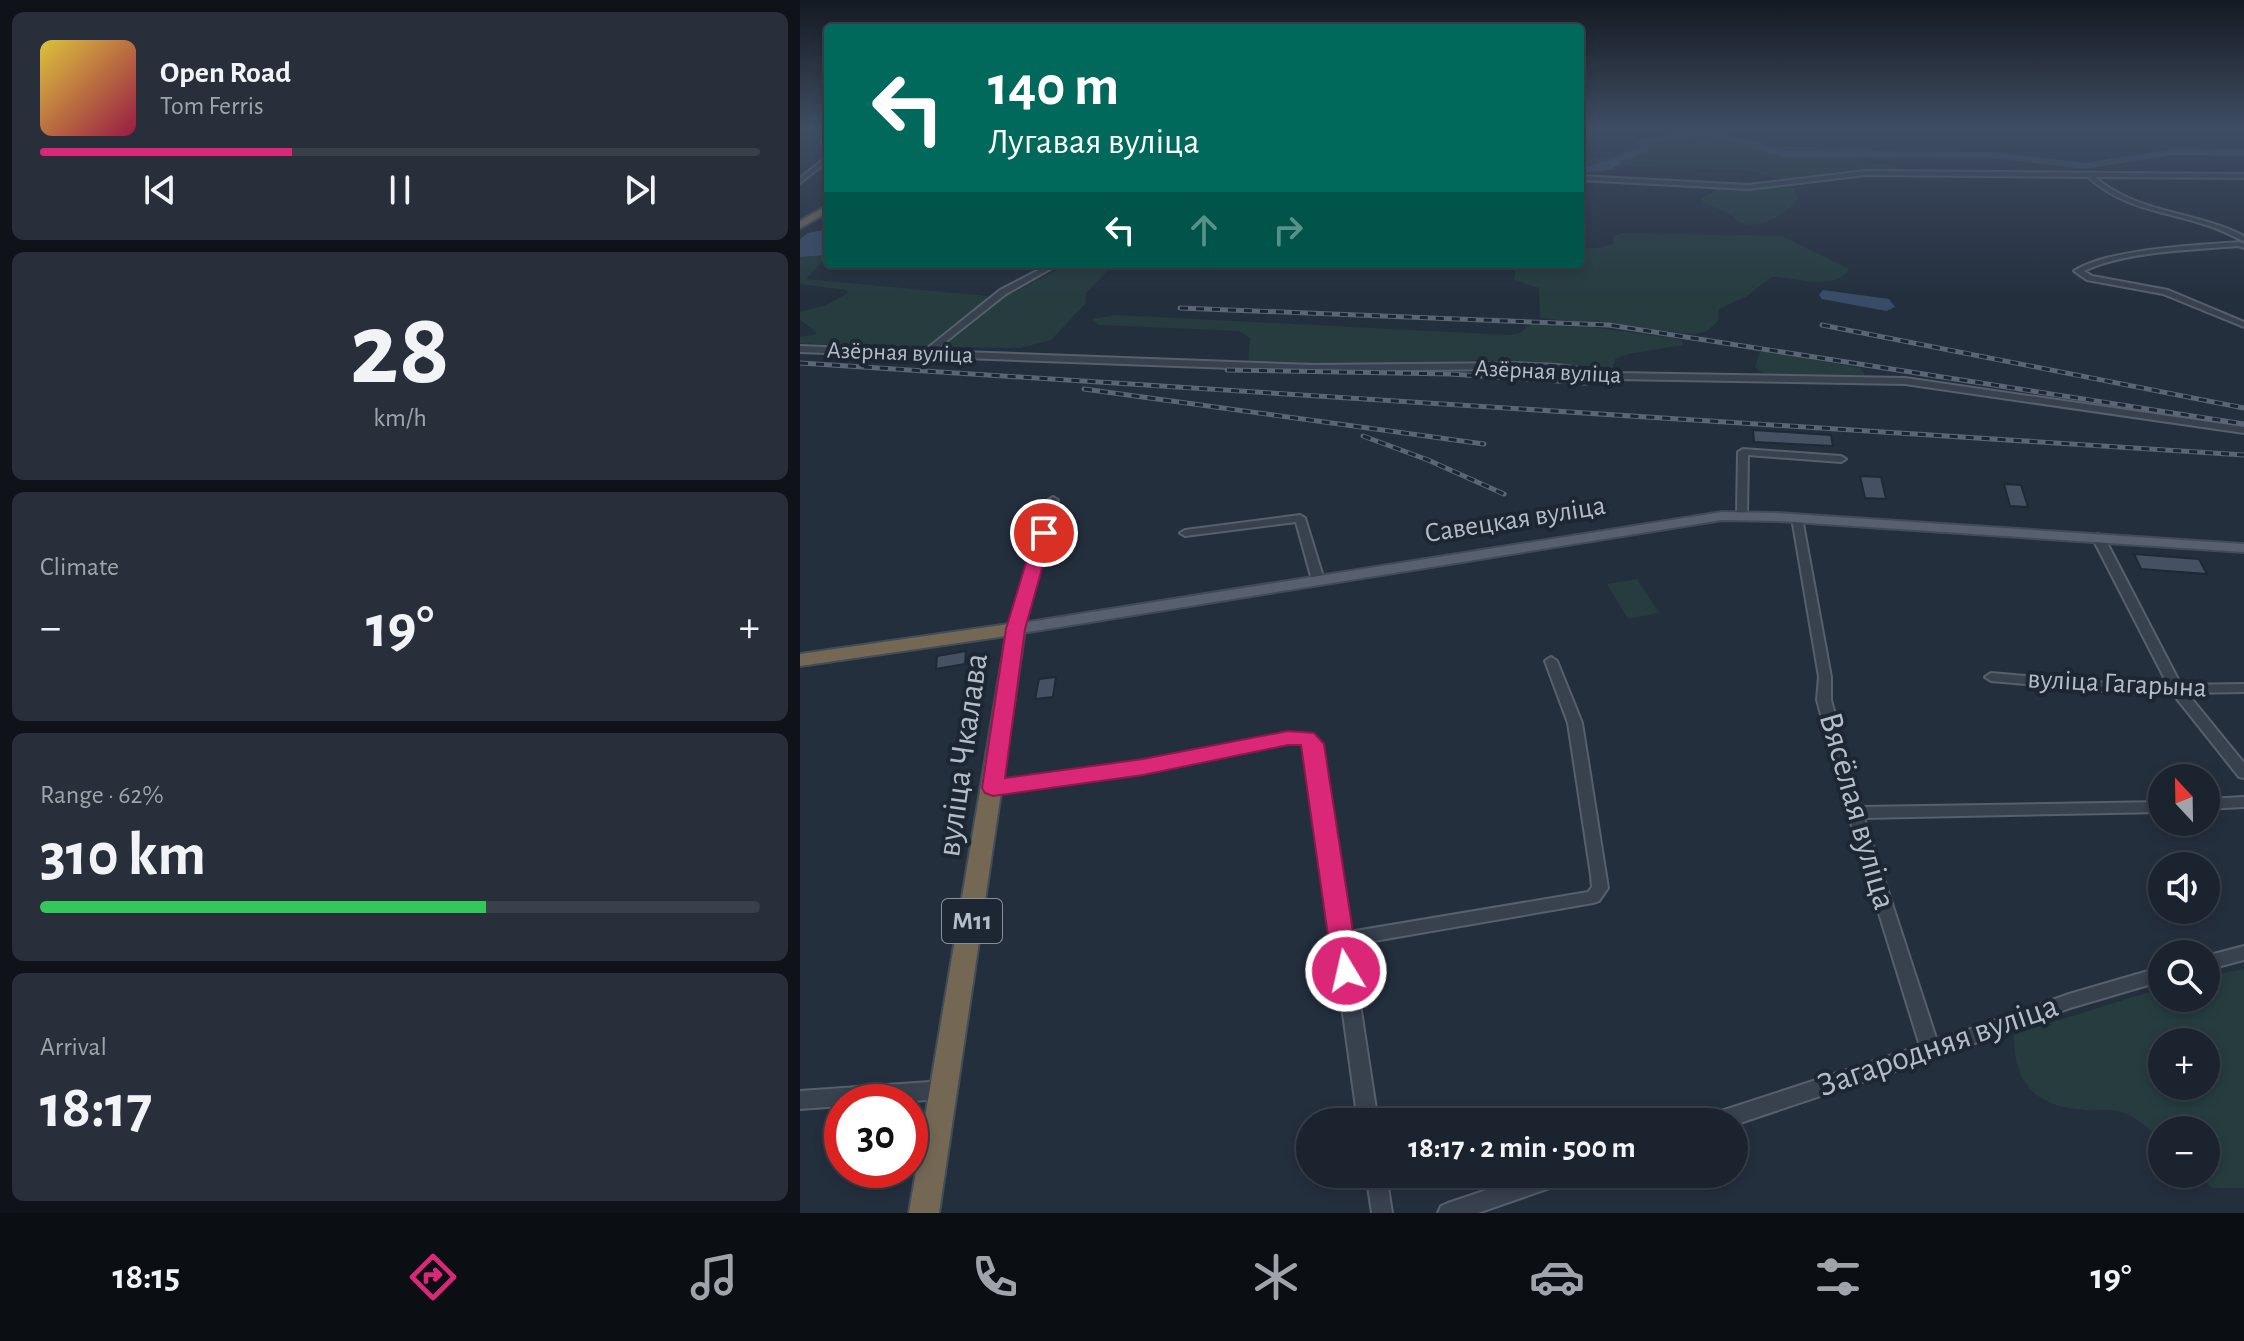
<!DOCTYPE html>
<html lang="en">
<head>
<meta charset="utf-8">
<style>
	:root { --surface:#1b232e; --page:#282f3a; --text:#f1f3f6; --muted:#a0a4aa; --line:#39404a; --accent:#db2777 }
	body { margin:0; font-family:"Alegreya Sans",sans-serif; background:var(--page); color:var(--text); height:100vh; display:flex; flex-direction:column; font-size:30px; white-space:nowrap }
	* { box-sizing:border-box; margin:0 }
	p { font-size:26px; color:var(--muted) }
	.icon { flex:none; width:44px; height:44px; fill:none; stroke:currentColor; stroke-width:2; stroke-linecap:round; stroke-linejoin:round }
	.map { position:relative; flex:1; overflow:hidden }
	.details { display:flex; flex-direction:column; gap:12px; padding:12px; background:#0f1319; width:800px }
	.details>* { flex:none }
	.hud { position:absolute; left:24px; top:24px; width:760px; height:244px; border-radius:8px; box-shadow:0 4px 12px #0003,0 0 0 2px var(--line); background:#00695c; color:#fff; overflow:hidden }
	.needle { width:52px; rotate:338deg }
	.tools { position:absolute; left:1348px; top:764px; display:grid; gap:16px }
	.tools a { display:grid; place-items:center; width:72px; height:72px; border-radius:50%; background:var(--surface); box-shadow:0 4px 12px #0003,0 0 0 2px var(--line); font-size:40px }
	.speed { position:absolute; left:24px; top:1084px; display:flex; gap:16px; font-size:40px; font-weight:700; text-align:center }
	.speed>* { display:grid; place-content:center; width:104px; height:104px; border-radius:50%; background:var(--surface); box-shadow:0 4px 12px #0003,0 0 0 2px var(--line); line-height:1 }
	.speed .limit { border:12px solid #d22; background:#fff; color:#111 }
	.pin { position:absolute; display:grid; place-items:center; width:68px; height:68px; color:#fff; margin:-34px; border:4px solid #fff; border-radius:50%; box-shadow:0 2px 8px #0007 }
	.me { position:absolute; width:88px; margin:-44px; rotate:351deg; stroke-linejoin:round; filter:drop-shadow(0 0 6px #0008) }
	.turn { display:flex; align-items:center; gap:28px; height:168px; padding:0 32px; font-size:36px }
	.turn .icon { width:104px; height:104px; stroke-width:2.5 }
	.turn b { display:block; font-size:56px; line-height:68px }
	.lanes { display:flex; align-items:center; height:76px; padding:0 32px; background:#0003; justify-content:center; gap:40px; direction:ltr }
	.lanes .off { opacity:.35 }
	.big { font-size:60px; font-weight:600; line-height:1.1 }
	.details .tile { flex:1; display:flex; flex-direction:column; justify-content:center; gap:12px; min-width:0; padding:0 28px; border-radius:12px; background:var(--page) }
	.details .dial { align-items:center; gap:0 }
	.dial b { font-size:104px; line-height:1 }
	.song { display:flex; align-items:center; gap:24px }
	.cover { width:96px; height:96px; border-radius:12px; background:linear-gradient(135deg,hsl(50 70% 55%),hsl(340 70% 35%)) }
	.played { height:8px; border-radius:4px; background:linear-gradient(90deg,var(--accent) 35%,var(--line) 35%) }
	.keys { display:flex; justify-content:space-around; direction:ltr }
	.heat { display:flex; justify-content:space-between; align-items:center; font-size:44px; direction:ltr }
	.charge { height:12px; border-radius:6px; background:linear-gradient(90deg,#34c759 62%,var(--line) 0) }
	.trip { position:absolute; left:496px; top:1108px; width:452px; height:80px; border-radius:40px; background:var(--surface); box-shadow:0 4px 12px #0003,0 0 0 2px var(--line); font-weight:600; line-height:80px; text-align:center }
	.tabs { display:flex; height:128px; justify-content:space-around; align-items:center; background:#0b0e12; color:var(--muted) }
	.tabs .icon { width:56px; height:56px }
	.tabs .selected { color:var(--accent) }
	.tabs b { font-size:36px; color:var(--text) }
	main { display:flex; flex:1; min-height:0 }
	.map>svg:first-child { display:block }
</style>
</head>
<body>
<main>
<section class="details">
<div class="tile">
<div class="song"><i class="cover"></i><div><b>Open Road</b><p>Tom Ferris</p></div></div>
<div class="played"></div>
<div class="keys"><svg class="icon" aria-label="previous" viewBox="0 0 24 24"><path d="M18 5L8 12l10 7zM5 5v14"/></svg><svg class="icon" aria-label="pause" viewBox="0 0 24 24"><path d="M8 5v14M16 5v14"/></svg><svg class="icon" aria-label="next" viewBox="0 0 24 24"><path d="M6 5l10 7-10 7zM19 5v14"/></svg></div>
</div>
<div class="tile dial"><b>28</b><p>km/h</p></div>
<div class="tile"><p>Climate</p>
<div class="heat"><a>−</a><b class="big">19°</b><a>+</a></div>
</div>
<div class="tile"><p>Range · 62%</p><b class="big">310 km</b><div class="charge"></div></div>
<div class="tile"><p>Arrival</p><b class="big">18:17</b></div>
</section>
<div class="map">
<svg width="1444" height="1213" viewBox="0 0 1444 1213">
	<rect width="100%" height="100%" fill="#242f3e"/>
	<path fill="#263c3f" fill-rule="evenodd" d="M931,135L977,146L1094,150L1097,151L1058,154V159C1070,168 1087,160 1100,169L982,179L943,170L780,165V157L806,158L835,145L876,138Z
		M987,186L993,188L998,198C988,213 964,228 944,224C936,222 935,217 928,213C919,209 908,206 900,199L918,189Z
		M823,233L982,236L1049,269C1034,293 995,276 971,277L947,296L919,309L918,321L907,331L895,334L740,318L739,288L714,280L716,264H780V248H800L813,244L814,236Z
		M28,255L6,279L188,296L213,293L267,264L312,266L286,293V303L251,340L220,348L151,347L103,350L0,343V337L17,334L0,319V312L26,305L48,293L46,290L0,284V257Z
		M316,315L708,335L720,333L731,324L791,327L873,338L882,341L883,345L829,354L815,359L811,373L757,365L678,360L620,365L448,363L450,338L439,331L298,325L292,319Z
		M965,351L1060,368L1065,375H965L955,367L960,352Z
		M837,579L859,613L828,619L807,584Z
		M1444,969V1188H1412L1397,1174H1406V1130H1362V1141C1351,1131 1336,1116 1321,1112C1310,1108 1295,1111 1284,1110C1234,1106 1214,1084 1214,1034L1362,988V998H1406V976ZM1362,1042H1406V1086H1362Z"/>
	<path fill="#394c67" d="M28,229V255L0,257V239L8,233Z
		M1023,290L1089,299L1095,307L1086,311L1022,299L1019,295Z"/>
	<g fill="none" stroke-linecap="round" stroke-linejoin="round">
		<path fill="#394c67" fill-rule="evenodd" d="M907,129L985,151L1193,152L1285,163L1373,149L1444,150V156L1373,155L1285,169L1193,158L985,157L907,135L847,143L848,152L824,160L811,170L780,173V167C803,165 817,156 838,149L835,140Z"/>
	</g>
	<path fill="#455162" stroke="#1f2835" stroke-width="2" d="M953,430L1031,435L1033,446L954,442Z
		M1060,476L1081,477L1086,499L1065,498Z
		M1204,484L1221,485L1228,507L1210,506Z
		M1334,554L1399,559L1407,574L1341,569Z
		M166,651L165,664L136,669L137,656Z
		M256,677L253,697L235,699L239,679Z"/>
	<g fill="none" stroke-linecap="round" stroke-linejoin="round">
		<g stroke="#565f6c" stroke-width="4">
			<path id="minor" d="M23,139H28V143L21,142Z
				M28,156V161L0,183V178Z
				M1066,171L1444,174V178L1295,177C1337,214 1396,211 1444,236V241C1430,235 1418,228 1403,224C1360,210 1324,209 1288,177L1066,175L948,189L780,180V176L948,185Z
				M1439,242L1444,244V248L1438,246C1392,250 1325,251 1284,271L1292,276L1368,290L1444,322V327L1363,294L1287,280L1274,271C1307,249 1398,245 1439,242Z
				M250,264H259L206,294L134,351L514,365L712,363L758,365L814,373L1105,378L1444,427V433L1105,384L814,379L758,371L712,369L514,371L0,352V346L124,351L200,290Z
				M943,449L1041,456L1046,459L1041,462L948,455L947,515L942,518L937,515L938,452Z
				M253,497L258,500L222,629L216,633L212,632L210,629L248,500Z
				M500,515L505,518L524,580L522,582H514L512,580L496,522L385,536L380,533L385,530Z
				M997,515L1002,518L1031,677V700L1061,807L1362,802V812L1064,818L1137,1041L1269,994L1362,967V981L1270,1008L1131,1059L934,1125V1122H905L908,1116L915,1113L1120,1046L1048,813L1017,700L1019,677L992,518Z
				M1298,534L1304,537L1381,685L1444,684V692L1387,693L1444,763V778L1439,777L1373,694H1343L1191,681L1185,677L1191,673L1343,686L1368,685L1292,537Z
				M751,657L757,661L782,723L808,888L799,901L793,903L551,945L578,1122H558L506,746L503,743H488L343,772L193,793L188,792L186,788L188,784L193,783L343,762L488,733C502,733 511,732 520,744L549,932L788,892L792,887L791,875L768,723L745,661Z
				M1444,797V807L1406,809V799Z
				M1444,946V960L1406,970V956Z
				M144,1081L151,1084L153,1090L151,1096L144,1099L95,1102H42V1106L0,1109V1091Z
				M566,1174H586L592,1213H572Z
				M734,1174H773L770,1181L678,1213H638L641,1206L648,1203Z"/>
		</g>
		<g stroke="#414a57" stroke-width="4">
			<path id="major" d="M922,512L978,513L1444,544V552L978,521L922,520L216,634L208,629L216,624Z"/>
		</g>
		<g stroke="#434c59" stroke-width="4">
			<path id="highway" d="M28,205V212L0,228V221Z
				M216,623L225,629L139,1213H109L206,636L0,666V654Z"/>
		</g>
		<use href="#minor" fill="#38414e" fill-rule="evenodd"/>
		<use href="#major" fill="#56606e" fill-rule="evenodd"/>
		<use href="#highway" fill="#746855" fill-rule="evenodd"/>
		<g stroke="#5a6575" stroke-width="5">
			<path id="rail" d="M380,308L809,325L1444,424
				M1022,325L1444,408
				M0,363L1444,455
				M427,370L650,374L787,383
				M284,389L684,444
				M563,436L628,460L704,494"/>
		</g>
		<use href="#rail" stroke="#1d2633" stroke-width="3" stroke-dasharray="8" stroke-linecap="butt"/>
	</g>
	<linearGradient id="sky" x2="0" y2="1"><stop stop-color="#141a22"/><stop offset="0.43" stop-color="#3f4d63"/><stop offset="1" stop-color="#3f4d63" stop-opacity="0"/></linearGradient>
	<rect width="1444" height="298" fill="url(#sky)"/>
	<path fill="#db2777" stroke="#8e194d" stroke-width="2" d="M244,528L252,533L225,629L205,778L343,759L488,731L514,733L524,744L559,971L555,978L546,981L537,978L533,971L501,745H488L343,775L193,796L185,793L182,788L206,629L235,533Z"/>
	<g text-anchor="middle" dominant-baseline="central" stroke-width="8" stroke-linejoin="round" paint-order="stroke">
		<g font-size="24" fill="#b4bcc9" stroke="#1d2633">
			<text transform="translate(100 353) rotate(2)">Азёрная вуліца</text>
			<text transform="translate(748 372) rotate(3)">Азёрная вуліца</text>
		</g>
		<rect fill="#1d2633" stroke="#878f9c" stroke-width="2" x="142" y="899" width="60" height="44" rx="6"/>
		<g font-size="26" font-weight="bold" fill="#b4bcc9">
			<text x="172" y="921">М11</text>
		</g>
		<g font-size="28" fill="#b4bcc9" stroke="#1d2633">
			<text transform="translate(715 520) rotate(-9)">Савецкая вуліца</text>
			<text transform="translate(1317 684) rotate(3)">вуліца Гагарына</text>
		</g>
		<g font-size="34" fill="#b4bcc9" stroke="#1d2633">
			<text transform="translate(163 755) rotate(-82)">вуліца Чкалава</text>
			<text transform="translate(1057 811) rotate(74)">Вясёлая вуліца</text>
			<text transform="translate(1138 1046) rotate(-19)">Загародняя вуліца</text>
		</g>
	</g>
</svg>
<div class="tools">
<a><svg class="needle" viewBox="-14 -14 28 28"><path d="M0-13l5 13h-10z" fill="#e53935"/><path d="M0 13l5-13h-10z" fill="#a0a4aa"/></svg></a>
<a><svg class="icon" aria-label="sound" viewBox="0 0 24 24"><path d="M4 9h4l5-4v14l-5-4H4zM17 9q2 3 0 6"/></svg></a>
<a><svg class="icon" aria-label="search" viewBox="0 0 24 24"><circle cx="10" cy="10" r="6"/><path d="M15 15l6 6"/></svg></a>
<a>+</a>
<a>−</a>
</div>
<div class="speed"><div class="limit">30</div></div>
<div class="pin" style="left:244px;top:533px;background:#d93025"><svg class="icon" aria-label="arrive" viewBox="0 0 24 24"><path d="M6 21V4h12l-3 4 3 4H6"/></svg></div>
<svg class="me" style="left:546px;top:971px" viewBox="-20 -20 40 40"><circle r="17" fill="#db2777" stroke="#fff" stroke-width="3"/><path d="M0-11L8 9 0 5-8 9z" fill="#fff"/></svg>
<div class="trip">18:17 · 2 min · 500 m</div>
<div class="hud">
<div class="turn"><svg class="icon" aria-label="left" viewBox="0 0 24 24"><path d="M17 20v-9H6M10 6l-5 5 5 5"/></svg><div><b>140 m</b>Лугавая вуліца</div></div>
<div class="lanes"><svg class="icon" aria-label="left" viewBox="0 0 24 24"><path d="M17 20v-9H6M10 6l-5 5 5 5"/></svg><svg class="icon off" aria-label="ahead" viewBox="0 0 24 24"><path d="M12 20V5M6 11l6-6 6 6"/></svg><svg class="icon off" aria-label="right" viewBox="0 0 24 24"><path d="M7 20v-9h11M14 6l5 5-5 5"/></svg></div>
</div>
</div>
</main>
<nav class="tabs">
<b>18:15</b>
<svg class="icon selected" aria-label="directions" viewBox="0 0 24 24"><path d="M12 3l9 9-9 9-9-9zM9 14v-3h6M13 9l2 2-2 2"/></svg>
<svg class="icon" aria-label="music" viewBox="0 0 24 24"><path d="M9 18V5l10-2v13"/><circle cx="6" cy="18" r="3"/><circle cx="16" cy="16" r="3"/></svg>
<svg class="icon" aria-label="phone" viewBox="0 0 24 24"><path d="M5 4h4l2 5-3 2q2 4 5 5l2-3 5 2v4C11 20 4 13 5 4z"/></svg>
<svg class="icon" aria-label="climate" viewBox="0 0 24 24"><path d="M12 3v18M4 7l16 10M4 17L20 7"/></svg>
<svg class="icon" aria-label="car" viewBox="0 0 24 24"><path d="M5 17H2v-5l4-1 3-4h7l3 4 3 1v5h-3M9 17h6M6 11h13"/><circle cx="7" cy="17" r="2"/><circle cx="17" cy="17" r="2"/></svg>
<svg class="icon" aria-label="filters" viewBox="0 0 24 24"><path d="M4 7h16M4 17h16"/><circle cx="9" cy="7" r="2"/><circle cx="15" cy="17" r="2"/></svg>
<b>19°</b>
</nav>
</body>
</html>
